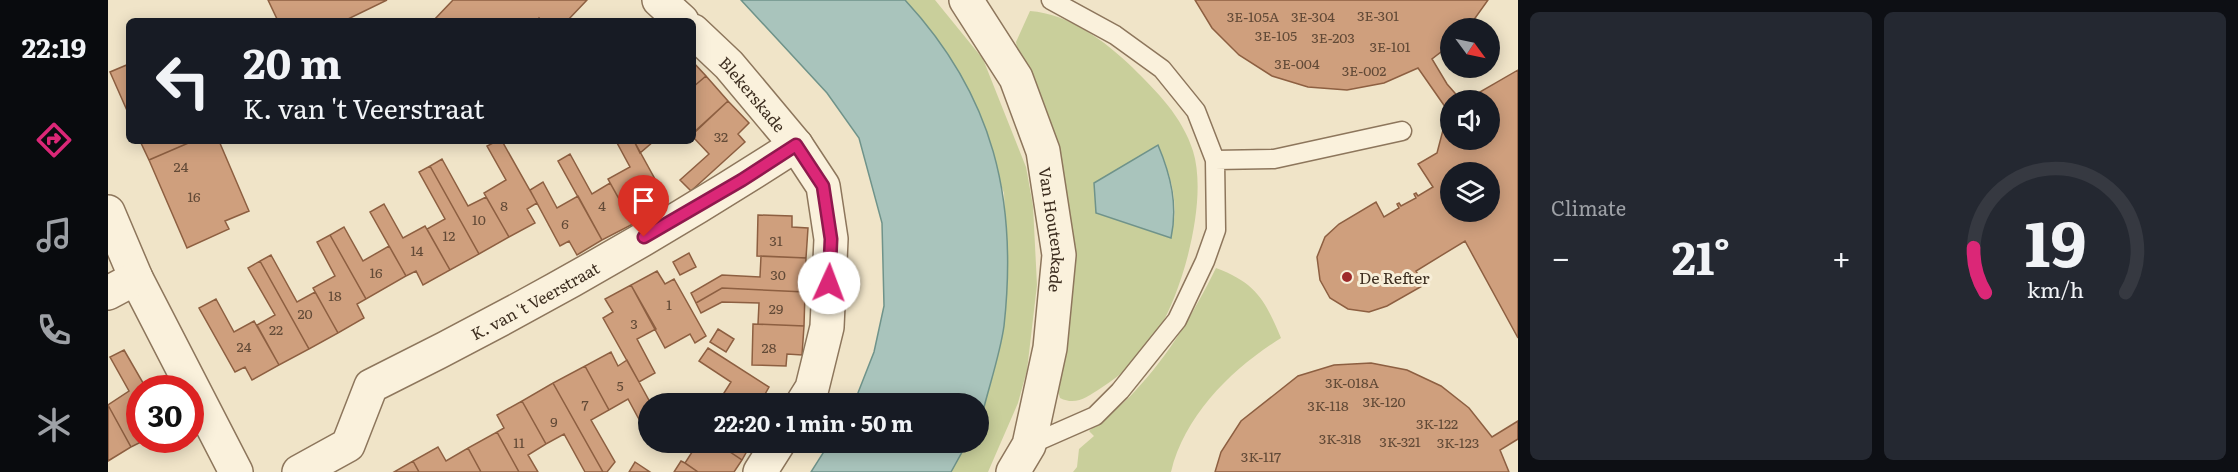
<!DOCTYPE html>
<html lang="en">
<head>
<meta charset="utf-8">
<style>
	:root { --surface:#171b24; --page:#242831; --text:#f1f3f6; --muted:#9ea1a6; --line:#363941; --accent:#db2777 }
	body { margin:0; font-family:Literata,serif; background:var(--page); color:var(--text); height:100vh; display:flex; flex-direction:column; font-size:22px; white-space:nowrap }
	* { box-sizing:border-box; margin:0 }
	p { font-size:20px; color:var(--muted) }
	.icon { flex:none; width:33px; height:33px; fill:none; stroke:currentColor; stroke-width:2; stroke-linecap:round; stroke-linejoin:round }
	.map { position:relative; flex:1; overflow:hidden }
	.panel { display:flex; flex-direction:column; gap:12px; padding:12px; background:#0d0f14; width:720px }
	.panel>* { flex:none }
	.hud { position:absolute; left:18px; top:18px; width:570px; height:126px; border-radius:9px; box-shadow:0 3px 15px #0003; background:#171b24; color:var(--text); overflow:hidden }
	.needle { width:39px; rotate:123deg }
	.buttons { position:absolute; left:1332px; top:18px; display:grid; gap:12px }
	.buttons a { display:grid; place-items:center; width:60px; height:60px; border-radius:50%; background:var(--surface); box-shadow:0 3px 15px #0003; font-size:30px }
	.speed { position:absolute; left:18px; top:375px; display:flex; gap:12px; font-size:30px; font-weight:700; text-align:center }
	.speed>* { display:grid; place-content:center; width:78px; height:78px; border-radius:50%; background:var(--surface); box-shadow:0 3px 15px #0003; line-height:1 }
	.speed .limit { border:9px solid #d22; background:#fff; color:#111 }
	.pin { position:absolute; display:grid; place-items:center; width:51px; height:51px; color:#fff; margin:-62px -26px; border-radius:50% 50% 50% 0; rotate:-45deg; box-shadow:0 0 6px #0007 }
	.pin .icon { rotate:45deg }
	.me { position:absolute; width:66px; margin:-33px; rotate:2deg; stroke-linejoin:round; filter:drop-shadow(0 0 4px #0008) }
	.turn { display:flex; align-items:center; gap:21px; height:126px; padding:0 18px; font-size:27px }
	.turn .icon { width:78px; height:78px; stroke-width:2.5 }
	.turn b { display:block; font-size:42px; line-height:51px }
	.big { font-size:45px; font-weight:700; line-height:1.1 }
	.panel .widget { flex:1; display:flex; flex-direction:column; justify-content:center; gap:9px; min-width:0; padding:0 21px; border-radius:9px; background:var(--page) }
	.panel .dial { align-items:center; gap:0 }
	.dial svg { height:156px; overflow:visible; fill:none; stroke:var(--line); stroke-width:7; stroke-linecap:round; text-anchor:middle }
	.dial text { fill:var(--text); stroke:none }
	.heat { display:flex; justify-content:space-between; align-items:center; font-size:33px; direction:ltr }
	.panel .tiles { flex:1; display:grid; gap:12px; grid-template-columns:repeat(2,1fr) }
	.trip { position:absolute; left:530px; top:393px; width:351px; height:60px; border-radius:30px; background:var(--surface); box-shadow:0 3px 15px #0003; font-weight:700; line-height:60px; text-align:center }
	main { display:flex; flex:1; min-height:0 }
	.tab-bar { display:flex; flex-direction:column; width:108px; justify-content:space-around; align-items:center; background:#090b0e; color:var(--muted) }
	.tab-bar .icon { width:42px; height:42px }
	.tab-bar .selected { color:var(--accent) }
	.tab-bar b { font-size:27px; color:var(--text) }
	.map>svg:first-child { display:block }
</style>
</head>
<body>
<main>
<nav class="tab-bar">
<b>22:19</b>
<svg class="icon selected" aria-label="directions" viewBox="0 0 24 24"><path d="M12 3l9 9-9 9-9-9zM9 14v-3h6M13 9l2 2-2 2"/></svg>
<svg class="icon" aria-label="music" viewBox="0 0 24 24"><path d="M9 18V5l10-2v13"/><circle cx="6" cy="18" r="3"/><circle cx="16" cy="16" r="3"/></svg>
<svg class="icon" aria-label="phone" viewBox="0 0 24 24"><path d="M5 4h4l2 5-3 2q2 4 5 5l2-3 5 2v4C11 20 4 13 5 4z"/></svg>
<svg class="icon" aria-label="climate" viewBox="0 0 24 24"><path d="M12 3v18M4 7l16 10M4 17L20 7"/></svg>
</nav>
<div class="map">
<svg width="1410" height="472" viewBox="0 0 1410 472">
	<rect width="100%" height="100%" fill="#f0e4c8"/>
	<path fill="#c9cf9b" fill-rule="evenodd" d="M797,0H827L875,59L918,167L925,206L929,285L919,370L910,403L880,472H843L859,443L870,442V421L875,411L895,328L899,259L896,193L851,71Z
		M922,11C961,14 997,41 1024,67C1049,92 1074,116 1085,151C1100,199 1076,288 1050,331C1037,354 1015,374 993,388C979,397 968,406 952,398L948,385L957,316L908,42ZM1050,145C1063,175 1073,207 1062,238L988,213Z
		M1108,268C1148,283 1157,300 1173,338C1125,368 1077,414 1063,472H965L969,467L971,449L986,436L981,431C996,418 1014,406 1027,391C1062,354 1086,312 1108,268Z"/>
	<path fill="#a9c4bc" stroke="#6f938a" stroke-width="1.5" d="M633,0H797C886,96 910,199 896,326C892,354 882,383 875,411L870,421V404L746,403L766,352L776,306L774,223L751,138L719,93Z
		M1050,145C1063,176 1070,205 1063,238L988,213L986,183Z
		M722,442H859V443L843,472H703Z"/>
	<path fill="#cf9f7d" stroke="#8d5f41" stroke-width="1.5" fill-rule="evenodd" d="M160,0H279L236,21H170Z
		M345,0H479L459,21H434L431,18L429,21H325Z
		M1087,0H1380L1360,28H1342V45L1324,59L1339,84L1353,100H1342V140H1382V100H1358L1410,70V338L1357,241L1308,271L1316,285L1279,306L1261,312L1240,309L1222,298L1212,280L1209,257L1217,237L1231,224L1268,202L1276,217L1291,208L1289,204L1291,203L1293,206L1308,198L1306,194L1308,193L1310,196L1325,187L1310,164L1329,153L1340,111L1310,68L1276,83L1239,90L1200,87L1164,76L1131,55L1104,28ZM1342,172H1382V212H1342Z
		M585,62L598,76L585,87Z
		M21,64V115L2,72Z
		M598,76L620,101L587,132L585,87Z
		M620,101L641,123L630,134L637,142L583,191L572,180L601,154L585,137V133Z
		M32,141H85L41,160Z
		M85,141H111L141,211L117,221L121,229L79,248L41,160Z
		M389,141H394L429,203L419,209L427,223L401,237L376,193L398,180L379,146Z
		M508,141H526L553,190L544,195L551,209L525,224L500,179L522,167Z
		M526,141H546L532,153Z
		M462,154L484,194L502,183L525,224L494,240L450,161Z
		M334,159L360,206L378,197L401,237L371,254L322,166Z
		M322,166L371,254L342,270L319,229L337,219L311,172Z
		M435,182L449,208L470,196L494,240L469,255L461,241L452,246L422,190Z
		M276,204L295,238L317,226L342,270L315,285L308,271L298,276L262,212Z
		M650,215L684,216V227L700,228L698,258L649,256Z
		M236,227L255,261L281,246L298,276L258,299L222,235Z
		M222,235L258,299L249,304L256,318L230,333L205,288L227,276L209,242Z
		M581,253L588,267L572,275L565,262Z
		M163,255L189,302L207,292L230,333L201,349L152,261Z
		M653,256L698,258L697,292L614,288L588,303L583,293L614,275L652,277Z
		M152,261L201,349L171,365L149,325L167,315L140,268Z
		M549,271L557,284L566,279L598,336L587,343L582,334L557,348L523,285Z
		M523,285L548,329L529,339L547,373L531,382L495,318L505,312L497,299Z
		M614,288L697,292L696,326L650,324L651,303L614,302L593,313L588,303Z
		M108,299L126,332L146,321L171,365L144,380L137,367L127,372L91,308Z
		M645,324L696,326L694,355L679,354L678,366L644,365Z
		M610,329L626,339L618,352L602,342Z
		M600,348L661,387L656,396L667,404H609L623,382L591,361Z
		M16,350L38,388H32V440H37L23,447L0,405L21,391L2,357Z
		M503,352L510,366L519,360L543,404H540V419L533,423L520,399L501,410L477,366Z
		M1263,363L1299,370L1333,386L1361,408L1384,437L1410,421V439L1392,450L1401,472H1107L1113,452L1133,421L1190,376L1226,365Z
		M477,366L501,410L483,420L507,462L499,472H495L445,383Z
		M445,383L495,472H477L456,434L438,444L414,401Z
		M567,396L580,404H563Z
		M414,401L438,444L420,455L430,472H411L389,432L396,428L389,415Z
		M1,407L23,447L0,461V408Z
		M389,432L411,472H373L360,448Z
		M583,442H607L634,460L626,472H590L577,463L588,446Z
		M607,442H644L634,460Z
		M330,447L338,461L360,448L373,472H311L305,461Z
		M305,461L311,472H286Z
		M573,461L577,463L590,472H566Z
		M527,462L542,472H521Z"/>
	<g fill="none" stroke-linecap="round" stroke-linejoin="round">
		<g stroke="#8d765c" stroke-width="21">
			<path id="service" d="M1107,160L1166,159L1294,131
				M921,445L987,416L1012,391L1069,320L1097,261L1108,230L1107,160L1088,111L1054,69L1007,35L943,0"/>
		</g>
		<g stroke="#8d765c" stroke-width="36">
			<g id="minor">
				<path d="M551,0L574,21"/>
				<path id="s1" d="M858,0L908,78L935,151L951,255L942,348L921,445L905,472"/>
				<path id="s2" d="M585,31L621,65L688,145L715,186L723,239L719,327L704,388L694,404"/>
				<path d="M0,212L28,278L128,472"/>
				<path d="M0,293L28,278"/>
				<path id="s3" d="M191,472L240,445L263,386C409,314 552,233 688,145"/>
				<path d="M652,472L671,442"/>
			</g>
		</g>
		<use href="#service" stroke="#faf1dc" stroke-width="18"/>
		<use href="#minor" stroke="#faf1dc" stroke-width="33"/>
	</g>
	<g fill="none" stroke-linecap="round" stroke-linejoin="round">
		<g stroke="#8e194d" stroke-width="15">
			<path id="route" d="M536,237L634,180L688,145L715,186L723,239L721,283"/>
		</g>
		<use href="#route" stroke="#db2777" stroke-width="10"/>
	</g>
	<circle fill="#9e2a2b" stroke="#f7eed8" stroke-width="2" cx="1239" cy="277" r="6"/>
	<g text-anchor="middle" dominant-baseline="central" stroke-width="6" stroke-linejoin="round" paint-order="stroke">
		<g font-size="14" fill="#624a37">
			<text x="1270" y="15">3E-301</text>
			<text x="1145" y="16">3E-105A</text>
			<text x="1205" y="16">3E-304</text>
			<text x="1168" y="35">3E-105</text>
			<text x="1225" y="37">3E-203</text>
			<text x="1282" y="46">3E-101</text>
			<text x="1189" y="63">3E-004</text>
			<text x="1256" y="70">3E-002</text>
			<text x="613" y="136">32</text>
			<text x="73" y="166">24</text>
			<text x="86" y="196">16</text>
			<text x="396" y="205">8</text>
			<text x="494" y="205">4</text>
			<text x="371" y="219">10</text>
			<text x="457" y="223">6</text>
			<text x="341" y="235">12</text>
			<text x="668" y="240">31</text>
			<text x="309" y="250">14</text>
			<text x="268" y="272">16</text>
			<text x="670" y="274">30</text>
			<text x="227" y="295">18</text>
			<text x="561" y="304">1</text>
			<text x="668" y="308">29</text>
			<text x="197" y="313">20</text>
			<text x="526" y="323">3</text>
			<text x="168" y="329">22</text>
			<text x="136" y="346">24</text>
			<text x="661" y="347">28</text>
			<text x="1244" y="382">3K-018A</text>
			<text x="512" y="385">5</text>
			<text x="1276" y="401">3K-120</text>
			<text x="477" y="404">7</text>
			<text x="1220" y="405">3K-118</text>
			<text x="446" y="421">9</text>
			<text x="1329" y="423">3K-122</text>
			<text x="1232" y="438">3K-318</text>
			<text x="1292" y="441">3K-321</text>
			<text x="411" y="442">11</text>
			<text x="1350" y="442">3K-123</text>
			<text x="1153" y="456">3K-117</text>
		</g>
		<g font-size="16" fill="#3d2e20" stroke="#f7eed8">
			<text stroke="none"><textPath href="#s2" startOffset="87">Blekerskade</textPath></text>
			<text stroke="none"><textPath href="#s1" startOffset="250">Van Houtenkade</textPath></text>
			<text stroke="none"><textPath href="#s3" startOffset="304">K. van 't Veerstraat</textPath></text>
		</g>
		<g font-size="16" fill="#3d2e20" stroke="#f7eed8" text-anchor="start">
			<text x="1251" y="277">De Refter</text>
		</g>
	</g>
</svg>
<div class="buttons">
<a><svg class="needle" viewBox="-14 -14 28 28"><path d="M0-13l5 13h-10z" fill="#e53935"/><path d="M0 13l5-13h-10z" fill="#9ea1a6"/></svg></a>
<a><svg class="icon" aria-label="sound" viewBox="0 0 24 24"><path d="M4 9h4l5-4v14l-5-4H4zM17 9q2 3 0 6"/></svg></a>
<a><svg class="icon" aria-label="layers" viewBox="0 0 24 24"><path d="M12 4l9 5-9 5-9-5zM3 14l9 5 9-5"/></svg></a>
</div>
<div class="speed"><div class="limit">30</div></div>
<div class="pin" style="left:536px;top:237px;background:#d93025"><svg class="icon" aria-label="arrive" viewBox="0 0 24 24"><path d="M6 21V4h12l-3 4 3 4H6"/></svg></div>
<svg class="me" style="left:721px;top:283px" viewBox="-20 -20 40 40"><circle r="19" fill="#fff"/><path d="M0-13L10 11 0 6-10 11z" fill="#db2777"/></svg>
<div class="trip">22:20 · 1 min · 50 m</div>
<div class="hud">
<div class="turn"><svg class="icon" aria-label="left" viewBox="0 0 24 24"><path d="M17 20v-9H6M10 6l-5 5 5 5"/></svg><div><b>20 m</b>K. van 't Veerstraat</div></div>
</div>
</div>
<section class="panel">
<div class="tiles">
<div class="widget"><p>Climate</p>
<div class="heat"><a>−</a><b class="big">21°</b><a>+</a></div>
</div>
<div class="widget dial"><svg viewBox="0 0 100 80">
<path d="M14 69A42 42 0 1 1 86 69"/>
<path d="M14 69A42 42 0 0 1 8 46" stroke="#db2777"/>
<text x="50" y="56" font-size="32" font-weight="700">19</text>
<text x="50" y="72" font-size="11">km/h</text>
</svg></div>
</div>
</section>
</main>
</body>
</html>
